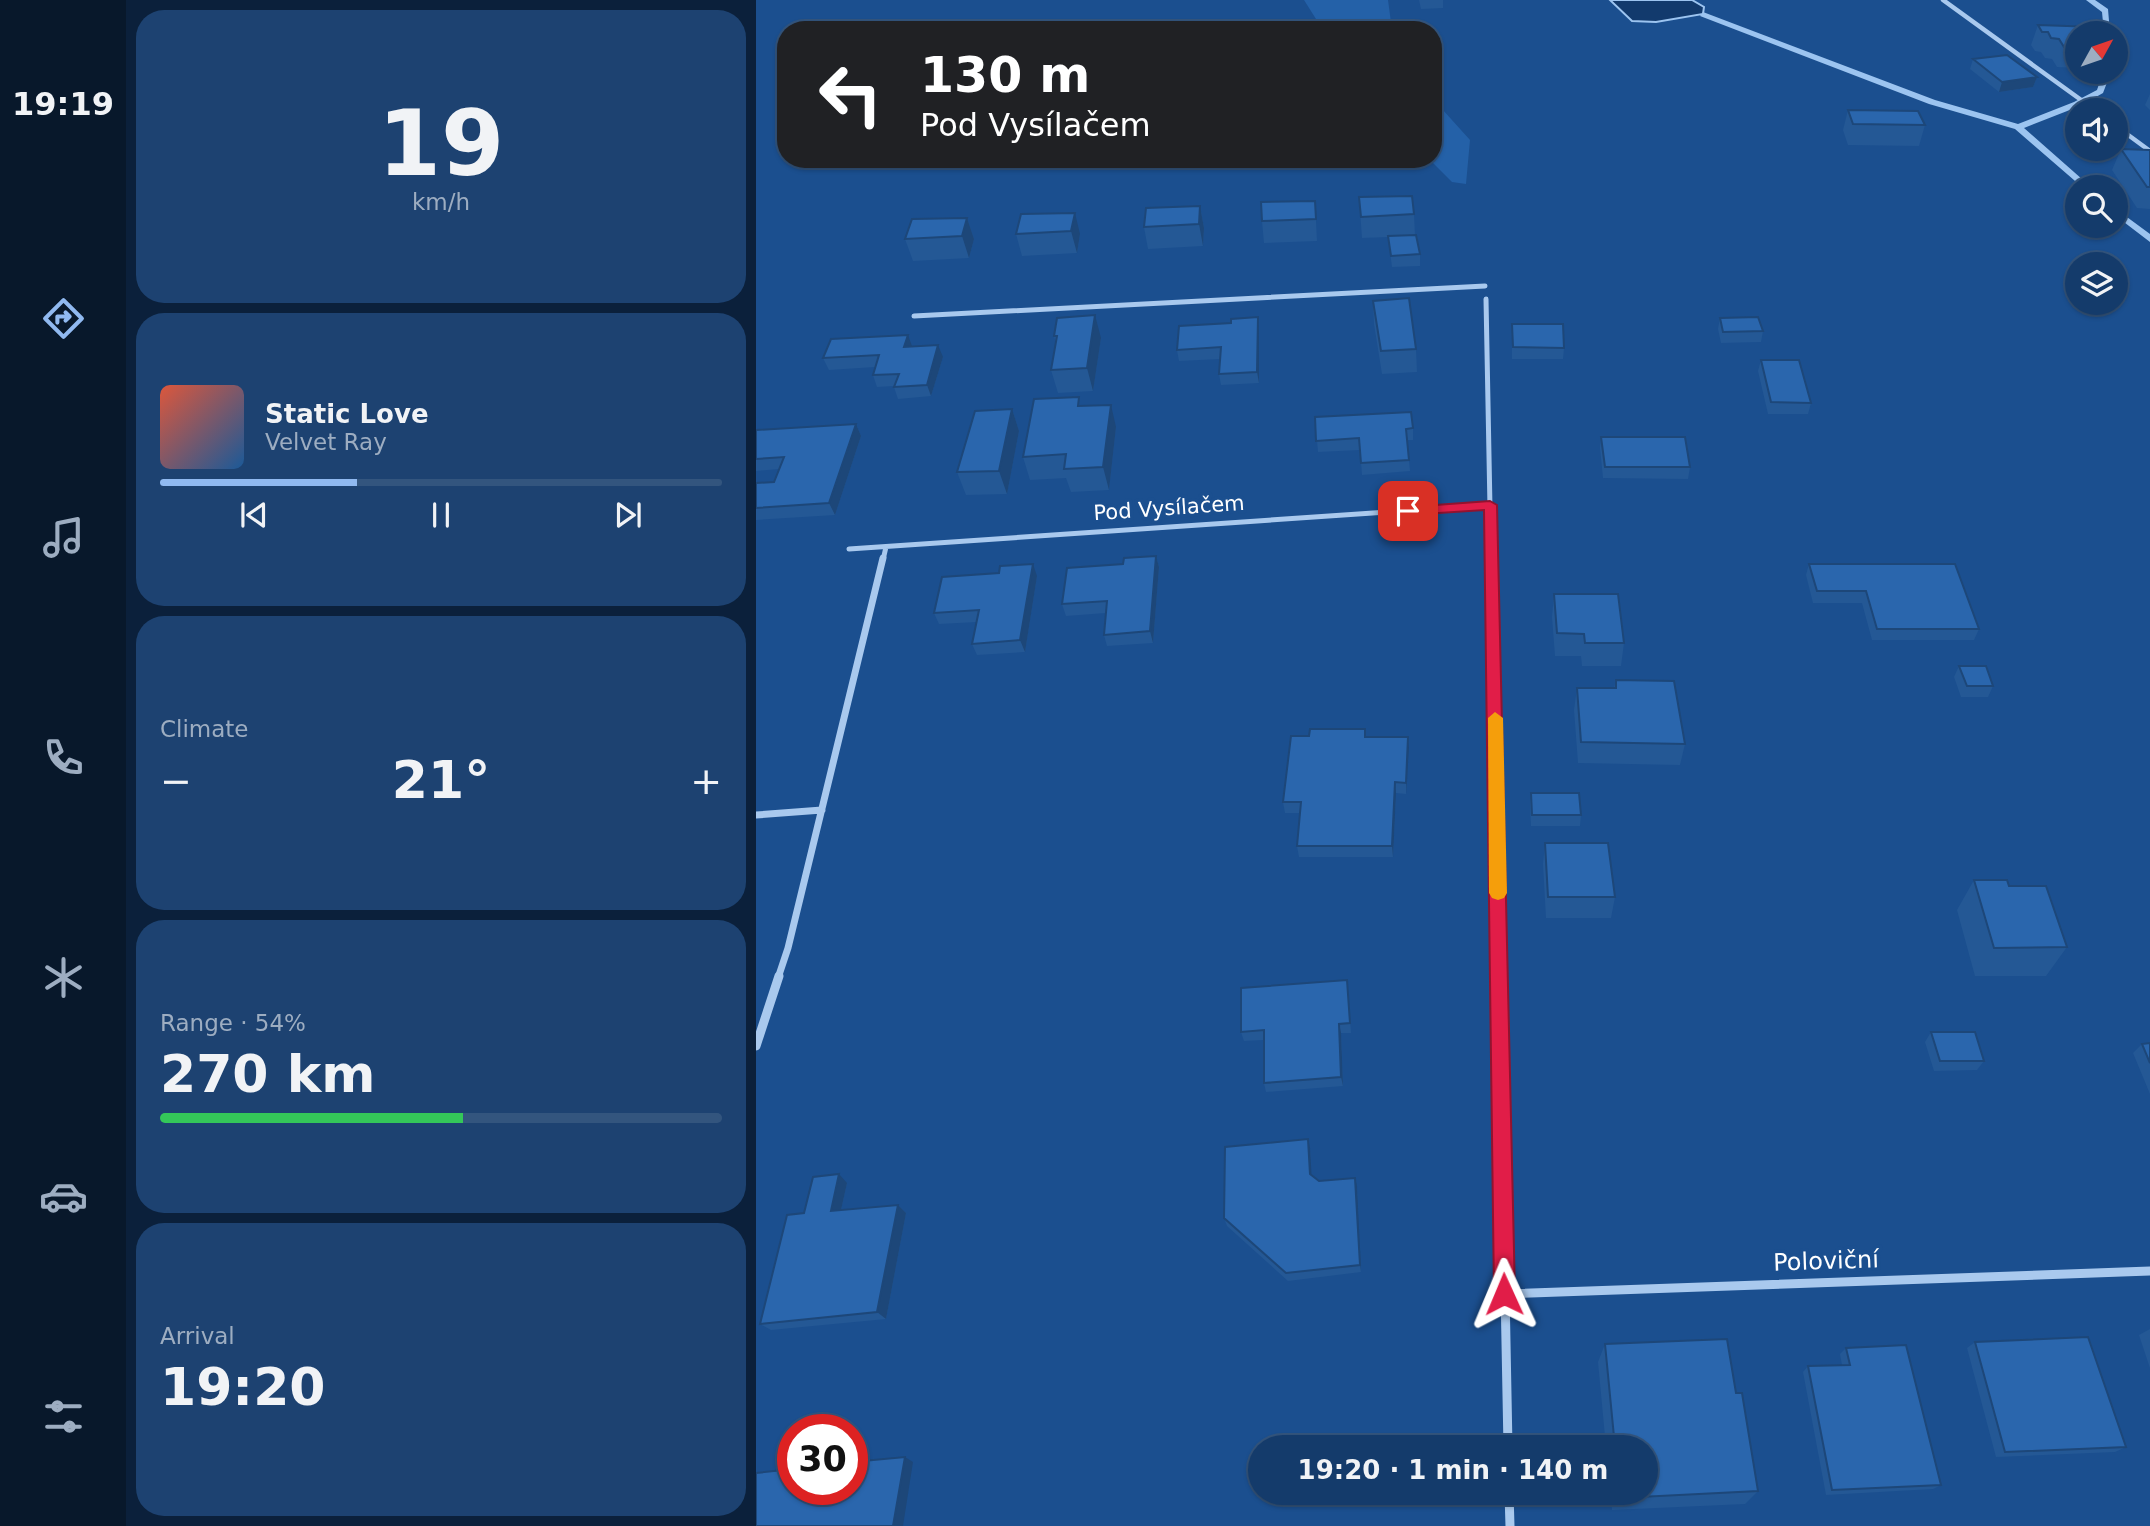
<!DOCTYPE html>
<html lang="en">
<head>
<meta charset="utf-8">
<style>
	:root { --surface:#143b6b; --page:#1d4271; --text:#f1f3f6; --muted:#9dadc1; --line:#33557e; --accent:#90b9f0 }
	body { margin:0; font-family:"DejaVu Sans",sans-serif; background:var(--page); color:var(--text); height:100vh; display:flex; flex-direction:column; font-size:26px; white-space:nowrap }
	* { box-sizing:border-box; margin:0 }
	p { font-size:23px; color:var(--muted) }
	.icon { flex:none; width:38px; height:38px; fill:none; stroke:currentColor; stroke-width:2; stroke-linecap:round; stroke-linejoin:round }
	.map { position:relative; flex:1; overflow:hidden }
	.details { display:flex; flex-direction:column; gap:10px; padding:10px; background:#0b203b; width:630px }
	.details>* { flex:none }
	.guide { position:absolute; left:21px; top:21px; width:665px; height:147px; border-radius:28px; box-shadow:0 2px 5px #0004,0 0 0 2px var(--line); background:#202124; color:#fff; overflow:hidden }
	.needle { width:46px; rotate:50deg }
	.fabs { position:absolute; left:1309px; top:21px; display:grid; gap:14px }
	.fabs a { display:grid; place-items:center; width:63px; height:63px; border-radius:50%; background:var(--surface); box-shadow:0 2px 5px #0004,0 0 0 2px var(--line); font-size:35px }
	.speed { position:absolute; left:21px; top:1414px; display:flex; gap:14px; font-size:35px; font-weight:700; text-align:center }
	.speed>* { display:grid; place-content:center; width:91px; height:91px; border-radius:50%; background:var(--surface); box-shadow:0 2px 5px #0004,0 0 0 2px var(--line); line-height:1 }
	.speed .limit { border:10px solid #d22; background:#fff; color:#111 }
	.pin { position:absolute; display:grid; place-items:center; width:60px; height:60px; color:#fff; margin:-30px; border-radius:14px; box-shadow:0 4px 10px #0006 }
	.me { position:absolute; width:77px; margin:-38px; rotate:359deg; stroke-linejoin:round; filter:drop-shadow(0 0 5px #0008) }
	.turn { display:flex; align-items:center; gap:24px; height:147px; padding:0 28px; font-size:32px }
	.turn .icon { width:91px; height:91px; stroke-width:2.5 }
	.turn b { display:block; font-size:49px; line-height:60px }
	.big { font-size:52px; font-weight:600; line-height:1.1 }
	.details .widget { flex:1; display:flex; flex-direction:column; justify-content:center; gap:10px; min-width:0; padding:0 24px; border-radius:28px; background:var(--page) }
	.details .dial { align-items:center; gap:0 }
	.dial b { font-size:91px; line-height:1 }
	.song { display:flex; align-items:center; gap:21px }
	.cover { width:84px; height:84px; border-radius:10px; background:linear-gradient(135deg,hsl(10 70% 55%),hsl(210 70% 35%)) }
	.played { height:7px; border-radius:4px; background:linear-gradient(90deg,var(--accent) 35%,var(--line) 35%) }
	.keys { display:flex; justify-content:space-around; direction:ltr }
	.heat { display:flex; justify-content:space-between; align-items:center; font-size:38px; direction:ltr }
	.charge { height:10px; border-radius:5px; background:linear-gradient(90deg,#34c759 54%,var(--line) 0) }
	.trip { position:absolute; left:492px; top:1435px; width:410px; height:70px; border-radius:35px; background:var(--surface); box-shadow:0 2px 5px #0004,0 0 0 2px var(--line); font-weight:600; line-height:70px; text-align:center }
	main { display:flex; flex:1; min-height:0 }
	.menu { display:flex; flex-direction:column; width:126px; justify-content:space-around; align-items:center; background:#08182b; color:var(--muted) }
	.menu .icon { width:49px; height:49px }
	.menu .selected { color:var(--accent) }
	.menu b { font-size:32px; color:var(--text) }
	.map>svg:first-child { display:block }
</style>
</head>
<body>
<main>
<nav class="menu">
<b>19:19</b>
<svg class="icon selected" aria-label="directions" viewBox="0 0 24 24"><path d="M12 3l9 9-9 9-9-9zM9 14v-3h6M13 9l2 2-2 2"/></svg>
<svg class="icon" aria-label="music" viewBox="0 0 24 24"><path d="M9 18V5l10-2v13"/><circle cx="6" cy="18" r="3"/><circle cx="16" cy="16" r="3"/></svg>
<svg class="icon" aria-label="phone" viewBox="0 0 24 24"><path d="M5 4h4l2 5-3 2q2 4 5 5l2-3 5 2v4C11 20 4 13 5 4z"/></svg>
<svg class="icon" aria-label="climate" viewBox="0 0 24 24"><path d="M12 3v18M4 7l16 10M4 17L20 7"/></svg>
<svg class="icon" aria-label="car" viewBox="0 0 24 24"><path d="M5 17H2v-5l4-1 3-4h7l3 4 3 1v5h-3M9 17h6M6 11h13"/><circle cx="7" cy="17" r="2"/><circle cx="17" cy="17" r="2"/></svg>
<svg class="icon" aria-label="filters" viewBox="0 0 24 24"><path d="M4 7h16M4 17h16"/><circle cx="9" cy="7" r="2"/><circle cx="15" cy="17" r="2"/></svg>
</nav>
<section class="details">
<div class="widget dial"><b>19</b><p>km/h</p></div>
<div class="widget">
<div class="song"><i class="cover"></i><div><b>Static Love</b><p>Velvet Ray</p></div></div>
<div class="played"></div>
<div class="keys"><svg class="icon" aria-label="previous" viewBox="0 0 24 24"><path d="M18 5L8 12l10 7zM5 5v14"/></svg><svg class="icon" aria-label="pause" viewBox="0 0 24 24"><path d="M8 5v14M16 5v14"/></svg><svg class="icon" aria-label="next" viewBox="0 0 24 24"><path d="M6 5l10 7-10 7zM19 5v14"/></svg></div>
</div>
<div class="widget"><p>Climate</p>
<div class="heat"><a>−</a><b class="big">21°</b><a>+</a></div>
</div>
<div class="widget"><p>Range · 54%</p><b class="big">270 km</b><div class="charge"></div></div>
<div class="widget"><p>Arrival</p><b class="big">19:20</b></div>
</section>
<div class="map">
<svg width="1394" height="1526" viewBox="0 0 1394 1526">
	<rect width="100%" height="100%" fill="#1b4f8f"/>
	<path fill="#2461a8" d="M548,0H632L636,30H563L560,19Z
		M677,99L714,140L710,184L696,182L673,159H677Z"/>
	<path fill="#123a6d" stroke="#9cc4f0" stroke-width="2" d="M854,0H936L948,7L947,14L900,22L876,21Z"/>
	<g fill="none" stroke-linecap="round" stroke-linejoin="round">
		<path fill="#9cc4f0" fill-rule="evenodd" d="M1330,0H1339L1352,9L1354,33H1348L1346,12Z
			M947,12L1179,100L1262,124L1318,102L1341,90L1347,72H1355L1347,93L1324,106L1268,128L1335,187H1326L1259,129L1173,104L944,16Z
			M1360,209L1394,234V242L1360,216Z"/>
		<path stroke="#a9c9ee" stroke-width="4.5" d="M1187,0L1339,110
			M1360,126L1394,151"/>
		<path stroke="#a9c9ee" stroke-width="5" d="M730,299L735,560
			M158,316L729,286
			M93,549L734,505
			M127,560L130,547"/>
		<path stroke="#a9c9ee" stroke-width="7" d="M735,558L743,978
			M0,815L66,810
			M22,978L32,948L127,558"/>
		<path stroke="#a9c9ee" stroke-width="9" d="M743,976L752,1447
			M0,1046L23,976
			M748,1294L1394,1271
			M753,1493L754,1526"/>
	</g>
	<path fill="#245895" d="M663,0H687V8L665,9Z
		M1282,25L1348,32L1347,33H1321V68L1301,67L1296,59L1289,58L1285,52L1279,51L1275,45Z
		M1217,59L1281,77L1277,87L1243,92L1214,69Z
		M1394,94V110L1389,105Z
		M1092,110L1169,125L1163,146L1092,145L1087,130Z
		M1365,149L1394,150V209L1381,208L1356,170Z
		M603,197L658,214L659,235L664,254V266L636,267L632,237L606,238Z
		M559,201L561,241L508,243L506,221Z
		M444,206L448,228L447,246L392,249L388,227Z
		M265,214L324,234L321,253L266,256L260,234Z
		M211,218L218,239L213,258L157,261L149,239Z
		M617,301L660,349L661,372L626,374L618,324Z
		M964,318L1007,331L1005,342L965,343L962,329Z
		M756,324L808,348L807,359H756Z
		M503,329V383L465,385L463,374L464,359L423,361L421,350Z
		M298,336L345,338L337,391L302,393L295,370L300,343Z
		M156,347L187,357L175,396L142,399L138,387V386L121,387L117,375L119,367L73,370L67,358Z
		M1005,360L1055,403L1052,414H1012L1002,371Z
		M326,406L360,427L353,490L315,492L310,478L274,480L267,457Z
		M256,409L263,431L251,494L210,495L201,472Z
		M559,417L657,428V440H651L654,471L606,475L604,450L562,452Z
		M100,424L105,436L79,515L0,520V483L18,482L23,469L0,471V430Z
		M845,437L934,467L932,479L847,478L844,448Z
		M400,556L403,567L397,643L351,646L348,635L350,613L310,616L306,604L367,564Z
		M1053,564L1223,629L1218,640H1116L1106,603H1057L1050,575Z
		M281,576L269,652L221,655L216,644L221,622L183,624L178,613Z
		M798,594L868,643L865,666H826L825,656H799L796,617Z
		M1203,666L1237,686L1232,697H1205L1198,677Z
		M860,680L929,744L924,765L822,763L818,710L821,688H858Z
		M609,729L610,737H652L653,748L650,794L640,793L637,857H543L541,846L544,813H529L527,802L553,736Z
		M775,793L825,815L824,826H775L774,804Z
		M789,843L859,897L855,918H790L787,864Z
		M1218,880L1253,886L1311,947L1290,976H1219L1201,910Z
		M592,989L595,1033H585L587,1086L510,1092L508,1083V1040L488,1041L485,1032Z
		M1175,1032L1228,1061L1221,1070L1178,1071L1169,1042Z
		M1394,1043V1094L1377,1053L1386,1044Z
		M554,1148L555,1175L563,1181L601,1186L605,1272L532,1281L471,1226L468,1218Z
		M91,1183L85,1210L142,1205L150,1213L130,1319L15,1330L4,1324L48,1213Z
		M1394,1329V1368L1383,1335Z
		M1219,1342L1370,1447L1359,1452L1240,1457L1211,1348Z
		M849,1344L980,1393L1002,1491L989,1504L856,1510L855,1493H889V1447H850L842,1362Z
		M1090,1348L1185,1485L1177,1489L1070,1495L1047,1372L1052,1366L1086,1365L1084,1354Z"/>
	<path fill="#1d4779" d="M1281,77L1277,87L1243,92L1246,82Z
		M444,206L448,228L447,246L443,224Z
		M319,213L324,234L321,253L315,231Z
		M211,218L218,239L213,258L206,236Z
		M339,315L345,338L337,391L331,368Z
		M502,317L503,329V383L501,372Z
		M152,335L156,346L148,347Z
		M182,345L187,357L175,396L171,385Z
		M355,405L360,427L353,490L347,467Z
		M256,409L263,431L251,494L243,471Z
		M100,424L105,436L79,515L73,503Z
		M400,556L403,567L397,643L394,631Z
		M277,564L281,576L269,652L264,640Z
		M652,737L653,748L650,794V783Z
		M639,782L640,793L637,857L636,846Z
		M583,1024L585,1033L587,1086L585,1077Z
		M552,1139L554,1148L556,1182L554,1174Z
		M83,1174L91,1183L83,1219L75,1211Z
		M599,1178L601,1186L605,1272L604,1265Z
		M142,1205L150,1213L130,1319L121,1312Z
		M149,1457L157,1462L147,1526H137Z"/>
	<path fill="#2a66ad" stroke="#1d4779" stroke-width="2" d="M1282,25L1340,27L1348,32L1345,33H1321V48L1308,47L1303,39L1295,38L1292,32H1286Z
		M1251,55L1281,77L1246,82L1217,59Z
		M1092,110L1162,111L1169,125L1097,124Z
		M1365,149L1394,150V187H1391Z
		M656,196L658,214L605,217L603,197Z
		M559,201L560,219L506,221L505,202Z
		M444,206L443,224L388,227L390,208Z
		M319,213L315,231L260,234L265,214Z
		M211,218L206,236L149,239L156,219Z
		M660,235L664,254L635,256L632,236Z
		M653,298L660,349L625,351L617,301Z
		M339,315L331,368L295,370L301,336H298L301,318Z
		M502,317L501,372L463,374L465,347L421,350L423,326L475,323V319Z
		M1002,317L1007,331L967,332L964,318Z
		M756,324H807L808,348L757,347Z
		M152,335L148,347L182,345L171,385L138,387L143,374L117,375L123,355L67,358L75,339Z
		M1005,360H1043L1055,403L1015,402Z
		M323,397L322,406L355,405L347,467L308,469L310,454L267,457L278,399Z
		M256,409L243,471L201,472L219,411Z
		M655,412L657,428L650,429L653,460L605,463L603,438L560,441L559,417Z
		M100,424L73,503L0,508V483L18,482L28,457L0,459V430Z
		M845,437H929L934,467H849Z
		M400,556L394,631L348,635L351,601L306,604L311,568L367,564L368,558Z
		M277,564L264,640L216,644L223,610L178,613L186,577L243,573L244,566Z
		M1053,564H1199L1223,629H1121L1110,591H1061Z
		M798,594H862L868,643H829L828,634L801,633Z
		M1203,666H1230L1237,686H1211Z
		M860,680L918,681L929,744L825,742L821,688H860Z
		M554,729H609V737H652L650,783L639,782L636,846H541L545,802H527L535,736H553Z
		M775,793H823L825,815H776Z
		M789,843H852L859,897H792Z
		M1218,880H1251L1253,886H1290L1311,947L1238,948Z
		M591,980L594,1023L583,1024L585,1077L508,1083V1030L485,1032V988Z
		M1175,1032H1219L1228,1061H1184Z
		M1394,1043V1063L1386,1044Z
		M552,1139L554,1174L563,1181L599,1178L604,1265L530,1273L468,1218L469,1147Z
		M83,1174L75,1211L142,1205L121,1312L4,1324L31,1215L48,1213L57,1177Z
		M1332,1337L1370,1447L1249,1452L1219,1342Z
		M971,1339L980,1393H986L1002,1491L864,1498V1493H889V1447H859L849,1344Z
		M1150,1345L1185,1485L1076,1490L1052,1366L1094,1365L1090,1348Z
		M149,1457L137,1526H0V1473L37,1469V1489H96V1462Z"/>
	<path fill="#e11d48" stroke="#92132f" stroke-width="2" d="M734,501L741,505L759,1294L756,1302L748,1305L741,1302L738,1294L728,510L652,515L645,511L652,507Z"/>
	<path fill="#f59e0b" d="M739,712L747,718L751,893L748,898L742,900L736,898L733,893L732,718Z"/>
	<g text-anchor="middle" dominant-baseline="central" stroke-width="7" stroke-linejoin="round" paint-order="stroke">
		<g font-size="21" fill="#fff" stroke="#1b4f8f">
			<text transform="translate(413 508) rotate(-4)">Pod Vysílačem</text>
		</g>
		<g font-size="24" fill="#fff" stroke="#1b4f8f">
			<text transform="translate(1070 1261) rotate(-2)">Poloviční</text>
		</g>
	</g>
</svg>
<div class="fabs">
<a><svg class="needle" viewBox="-14 -14 28 28"><path d="M0-13l5 13h-10z" fill="#e53935"/><path d="M0 13l5-13h-10z" fill="#9dadc1"/></svg></a>
<a><svg class="icon" aria-label="sound" viewBox="0 0 24 24"><path d="M4 9h4l5-4v14l-5-4H4zM17 9q2 3 0 6"/></svg></a>
<a><svg class="icon" aria-label="search" viewBox="0 0 24 24"><circle cx="10" cy="10" r="6"/><path d="M15 15l6 6"/></svg></a>
<a><svg class="icon" aria-label="layers" viewBox="0 0 24 24"><path d="M12 4l9 5-9 5-9-5zM3 14l9 5 9-5"/></svg></a>
</div>
<div class="speed"><div class="limit">30</div></div>
<div class="pin" style="left:652px;top:511px;background:#d93025"><svg class="icon" aria-label="arrive" viewBox="0 0 24 24"><path d="M6 21V4h12l-3 4 3 4H6"/></svg></div>
<svg class="me" style="left:748px;top:1294px" viewBox="-20 -20 40 40"><path d="M0-17L14 15 0 8-14 15z" fill="#e11d48" stroke="#fff" stroke-width="4"/></svg>
<div class="trip">19:20 · 1 min · 140 m</div>
<div class="guide">
<div class="turn"><svg class="icon" aria-label="left" viewBox="0 0 24 24"><path d="M17 20v-9H6M10 6l-5 5 5 5"/></svg><div><b>130 m</b>Pod Vysílačem</div></div>
</div>
</div>
</main>
</body>
</html>
